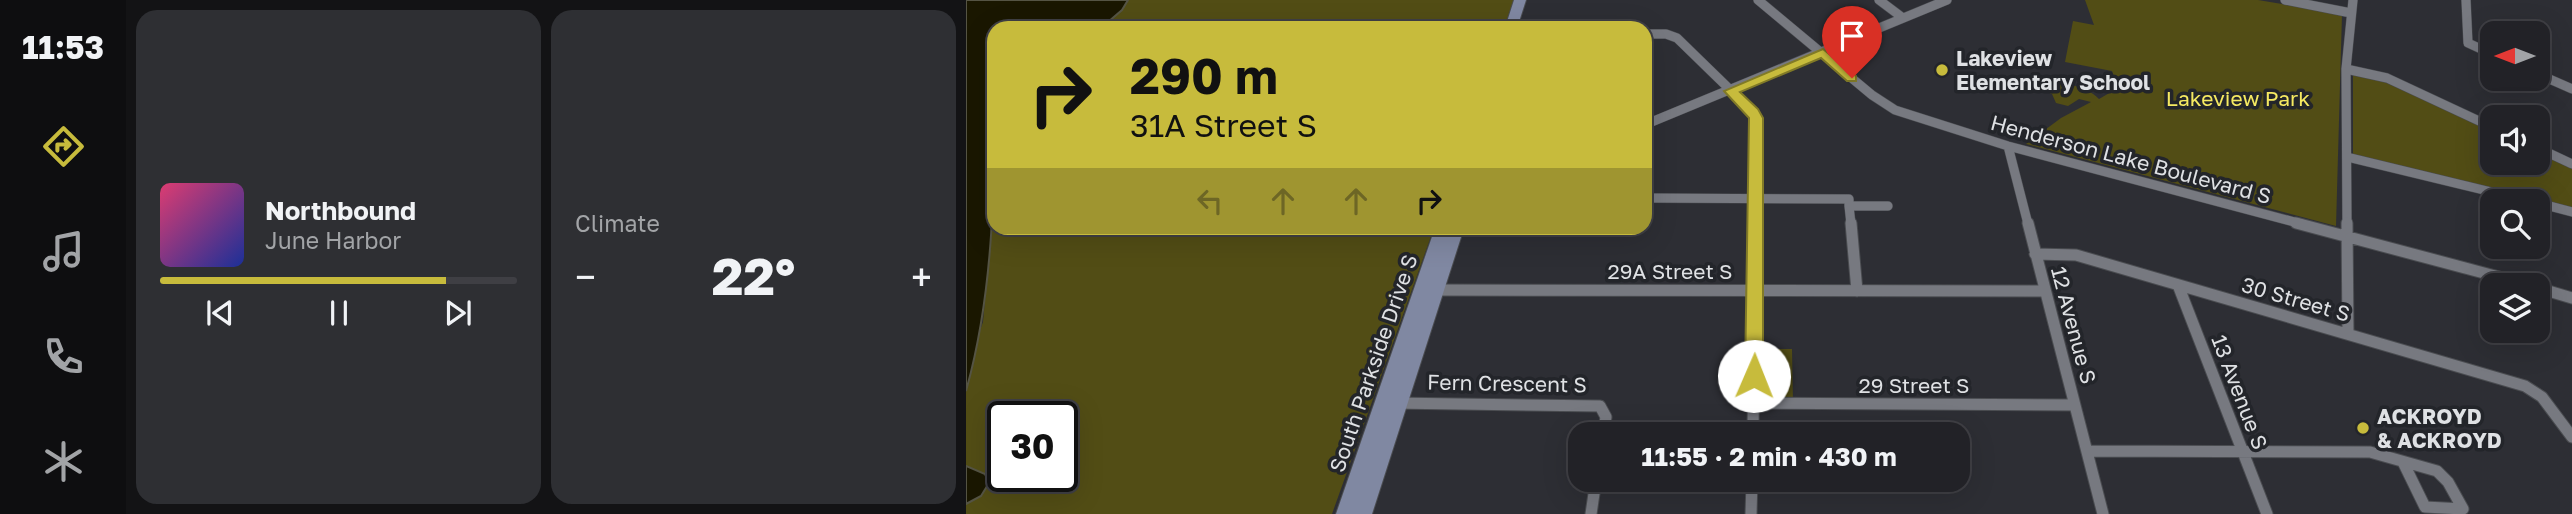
<!DOCTYPE html>
<html lang="en">
<head>
<meta charset="utf-8">
<style>
	:root { --surface:#222227; --page:#2e2f33; --text:#f1f3f6; --muted:#a2a4a7; --line:#3f3f44; --accent:#c7bb3c }
	body { margin:0; font-family:"Golos Text",sans-serif; background:var(--page); color:var(--text); height:100vh; display:flex; flex-direction:column; font-size:26px; white-space:nowrap }
	* { box-sizing:border-box; margin:0 }
	p { font-size:23px; color:var(--muted) }
	.icon { flex:none; width:38px; height:38px; fill:none; stroke:currentColor; stroke-width:2; stroke-linecap:round; stroke-linejoin:round }
	.map { position:relative; flex:1; overflow:hidden }
	.sheet { display:flex; flex-direction:column; gap:10px; padding:10px; background:#131315; width:840px }
	.sheet>* { flex:none }
	.guide { position:absolute; left:21px; top:21px; width:665px; height:214px; border-radius:21px; box-shadow:0 7px 28px #0002,0 0 0 2px var(--line); background:#c7bb3c; color:#111; overflow:hidden }
	.needle { width:46px; rotate:270deg }
	.buttons { position:absolute; left:1514px; top:21px; display:grid; gap:14px }
	.buttons a { display:grid; place-items:center; width:70px; height:70px; border-radius:14px; background:var(--surface); box-shadow:0 7px 28px #0002,0 0 0 2px var(--line); font-size:35px }
	.speed { position:absolute; left:21px; top:401px; display:flex; gap:14px; font-size:35px; font-weight:700; text-align:center }
	.speed>* { display:grid; place-content:center; width:91px; height:91px; border-radius:50%; background:var(--surface); box-shadow:0 7px 28px #0002,0 0 0 2px var(--line); line-height:1 }
	.speed .limit { border:4px solid #111; border-radius:10px; background:#fff; color:#111 }
	.pin { position:absolute; display:grid; place-items:center; width:60px; height:60px; color:#fff; margin:-72px -30px; border-radius:50% 50% 50% 0; rotate:-45deg; box-shadow:0 0 7px #0007 }
	.pin .icon { rotate:45deg }
	.me { position:absolute; width:77px; margin:-38px; rotate:1deg; stroke-linejoin:round; filter:drop-shadow(0 0 5px #0008) }
	.turn { display:flex; align-items:center; gap:24px; height:147px; padding:0 28px; font-size:32px }
	.turn .icon { width:91px; height:91px; stroke-width:2.5 }
	.turn b { display:block; font-size:49px; line-height:60px }
	.lanes { display:flex; align-items:center; height:66px; padding:0 28px; background:#0003; justify-content:center; gap:35px; direction:ltr }
	.lanes .off { opacity:.35 }
	.big { font-size:52px; font-weight:700; line-height:1.1 }
	.sheet .tile { flex:1; display:flex; flex-direction:column; justify-content:center; gap:10px; min-width:0; padding:0 24px; border-radius:21px; background:var(--page) }
	.song { display:flex; align-items:center; gap:21px }
	.cover { width:84px; height:84px; border-radius:10px; background:linear-gradient(135deg,hsl(340 70% 55%),hsl(230 70% 35%)) }
	.played { height:7px; border-radius:4px; background:linear-gradient(90deg,var(--accent) 80%,var(--line) 80%) }
	.keys { display:flex; justify-content:space-around; direction:ltr }
	.heat { display:flex; justify-content:space-between; align-items:center; font-size:38px; direction:ltr }
	.sheet .tiles { flex:1; display:grid; gap:10px; grid-template-columns:repeat(2,1fr) }
	.trip { position:absolute; left:602px; top:422px; width:402px; height:70px; border-radius:21px; background:var(--surface); box-shadow:0 7px 28px #0002,0 0 0 2px var(--line); font-weight:700; line-height:70px; text-align:center }
	main { display:flex; flex:1; min-height:0 }
	.menu { display:flex; flex-direction:column; width:126px; justify-content:space-around; align-items:center; background:#0e0e10; color:var(--muted) }
	.menu .icon { width:49px; height:49px }
	.menu .active { color:var(--accent) }
	.menu b { font-size:32px; color:var(--text) }
	.map>svg:first-child { display:block }
</style>
</head>
<body>
<main>
<nav class="menu">
<b>11:53</b>
<svg class="icon active" aria-label="directions" viewBox="0 0 24 24"><path d="M12 3l9 9-9 9-9-9zM9 14v-3h6M13 9l2 2-2 2"/></svg>
<svg class="icon" aria-label="music" viewBox="0 0 24 24"><path d="M9 18V5l10-2v13"/><circle cx="6" cy="18" r="3"/><circle cx="16" cy="16" r="3"/></svg>
<svg class="icon" aria-label="phone" viewBox="0 0 24 24"><path d="M5 4h4l2 5-3 2q2 4 5 5l2-3 5 2v4C11 20 4 13 5 4z"/></svg>
<svg class="icon" aria-label="climate" viewBox="0 0 24 24"><path d="M12 3v18M4 7l16 10M4 17L20 7"/></svg>
</nav>
<section class="sheet">
<div class="tiles">
<div class="tile">
<div class="song"><i class="cover"></i><div><b>Northbound</b><p>June Harbor</p></div></div>
<div class="played"></div>
<div class="keys"><svg class="icon" aria-label="previous" viewBox="0 0 24 24"><path d="M18 5L8 12l10 7zM5 5v14"/></svg><svg class="icon" aria-label="pause" viewBox="0 0 24 24"><path d="M8 5v14M16 5v14"/></svg><svg class="icon" aria-label="next" viewBox="0 0 24 24"><path d="M6 5l10 7-10 7zM19 5v14"/></svg></div>
</div>
<div class="tile"><p>Climate</p>
<div class="heat"><a>−</a><b class="big">22°</b><a>+</a></div>
</div>
</div>
</section>
<div class="map">
<svg width="1606" height="514" viewBox="0 0 1606 514">
	<rect width="100%" height="100%" fill="#2d2e34"/>
	<path fill="#524d15" fill-rule="evenodd" d="M162,0H548L538,28H135L156,10Z
		M1119,0H1292L1376,14L1370,226L1060,144L1095,118L1125,102L1113,99L1102,106L1090,103L1086,94L1064,86L1066,82C1087,81 1118,83 1133,99L1152,88L1146,71L1099,62L1107,21L1128,25Z
		M1387,73L1412,79L1526,130V163H1572V151L1606,167V208L1387,155Z
		M28,206V228H468L366,514H0V391L8,362V348L17,322ZM37,416H96V476H37Z
		M789,349H826L827,404L788,403Z"/>
	<path fill="#1a1700" stroke="#555444" stroke-width="2" d="M0,0H162L156,10L135,28H28C28,151 33,273 0,391Z
		M0,466L19,474L23,483L15,496L0,504Z"/>
	<g fill="none" stroke-linecap="round" stroke-linejoin="round">
		<g stroke="#4a4c50" stroke-width="10">
			<path id="street-far1" d="M792,0L906,95L929,110L1042,146L1336,224
				M913,0L937,18
				M1319,0L1385,13
				M1500,0L1502,43L1526,54
				M679,34H700L711,38L787,112L790,118L789,224
				M1380,69L1421,78L1526,127
				M1572,74L1606,89
				M679,120L683,123L679,142
				M683,123L981,0
				M1042,146L1062,224
				M1572,148L1606,164
				M1381,157L1563,201
				M679,198L883,199V206H922
				M1572,203L1606,212
				M883,206L885,224
				M1381,224L1380,69L1387,0"/>
		</g>
		<g stroke="#4a4c50" stroke-width="13">
			<path id="street" d="M885,223L891,291
				M1062,223L1137,514
				M1330,223L1563,285
				M1381,223L1382,334
				M1069,254L1110,255L1559,386L1576,397L1606,437
				M1212,285L1301,514
				M1572,288L1606,298
				M465,290L1079,291
				M427,403L634,406L640,417L637,434
				M788,403L1108,405
				M787,434L789,223
				M1121,451L1404,452L1471,471L1482,482L1497,509L1459,507L1437,462
				M625,514L630,480
				M785,514L786,480"/>
		</g>
		<g stroke="#4a4c50" stroke-width="2">
			<path id="secondary" d="M548,0H560L551,28H539Z
				M469,228H498L406,514H370Z"/>
		</g>
		<use href="#street-far1" stroke="#777980" stroke-width="9"/>
		<use href="#street" stroke="#777980" stroke-width="11"/>
		<use href="#secondary" fill="#8088a2" fill-rule="evenodd"/>
	</g>
	<path fill="#c7bb3c" stroke="#817a27" stroke-width="2" d="M857,49L890,76V81H881L855,58L774,92L792,109L797,118V376L794,381L788,384L782,381L779,376L783,118L758,91Z"/>
	<g fill="#c7bb3c" stroke="#23252a" stroke-width="2.5">
		<circle cx="976" cy="70" r="7"/>
		<circle cx="1397" cy="428" r="7"/>
	</g>
	<g text-anchor="middle" dominant-baseline="central" stroke-width="7" stroke-linejoin="round" paint-order="stroke">
		<g font-size="21" font-weight="bold" fill="#dfe1e4" stroke="#23252a" text-anchor="start">
			<text x="990" y="58">Lakeview<tspan x="990" dy="24">Elementary School</tspan></text>
			<text x="1411" y="416">ACKROYD<tspan x="1411" dy="24">&amp; ACKROYD</tspan></text>
		</g>
		<g font-size="21" fill="#f5e961" stroke="#23252a">
			<text x="1272" y="98">Lakeview Park</text>
		</g>
		<g font-size="21" fill="#dfe1e4" stroke="#23252a">
			<text transform="translate(1165 159) rotate(15)">Henderson Lake Boulevard S</text>
			<text x="704" y="271">29A Street S</text>
			<text transform="translate(1330 299) rotate(16)">30 Street S</text>
			<text transform="translate(1108 325) rotate(75)">12 Avenue S</text>
			<text transform="translate(407 363) rotate(-71)">South Parkside Drive S</text>
			<text transform="translate(541 383) rotate(1)">Fern Crescent S</text>
			<text x="948" y="385">29 Street S</text>
			<text transform="translate(1274 392) rotate(69)">13 Avenue S</text>
		</g>
	</g>
</svg>
<div class="buttons">
<a><svg class="needle" viewBox="-14 -14 28 28"><path d="M0-13l5 13h-10z" fill="#e53935"/><path d="M0 13l5-13h-10z" fill="#a2a4a7"/></svg></a>
<a><svg class="icon" aria-label="sound" viewBox="0 0 24 24"><path d="M4 9h4l5-4v14l-5-4H4zM17 9q2 3 0 6"/></svg></a>
<a><svg class="icon" aria-label="search" viewBox="0 0 24 24"><circle cx="10" cy="10" r="6"/><path d="M15 15l6 6"/></svg></a>
<a><svg class="icon" aria-label="layers" viewBox="0 0 24 24"><path d="M12 4l9 5-9 5-9-5zM3 14l9 5 9-5"/></svg></a>
</div>
<div class="speed"><div class="limit">30</div></div>
<div class="pin" style="left:886px;top:78px;background:#d93025"><svg class="icon" aria-label="arrive" viewBox="0 0 24 24"><path d="M6 21V4h12l-3 4 3 4H6"/></svg></div>
<svg class="me" style="left:788px;top:376px" viewBox="-20 -20 40 40"><circle r="19" fill="#fff"/><path d="M0-13L10 11 0 6-10 11z" fill="#c7bb3c"/></svg>
<div class="trip">11:55 · 2 min · 430 m</div>
<div class="guide">
<div class="turn"><svg class="icon" aria-label="right" viewBox="0 0 24 24"><path d="M7 20v-9h11M14 6l5 5-5 5"/></svg><div><b>290 m</b>31A Street S</div></div>
<div class="lanes"><svg class="icon off" aria-label="left" viewBox="0 0 24 24"><path d="M17 20v-9H6M10 6l-5 5 5 5"/></svg><svg class="icon off" aria-label="ahead" viewBox="0 0 24 24"><path d="M12 20V5M6 11l6-6 6 6"/></svg><svg class="icon off" aria-label="ahead" viewBox="0 0 24 24"><path d="M12 20V5M6 11l6-6 6 6"/></svg><svg class="icon" aria-label="right" viewBox="0 0 24 24"><path d="M7 20v-9h11M14 6l5 5-5 5"/></svg></div>
</div>
</div>
</main>
</body>
</html>
